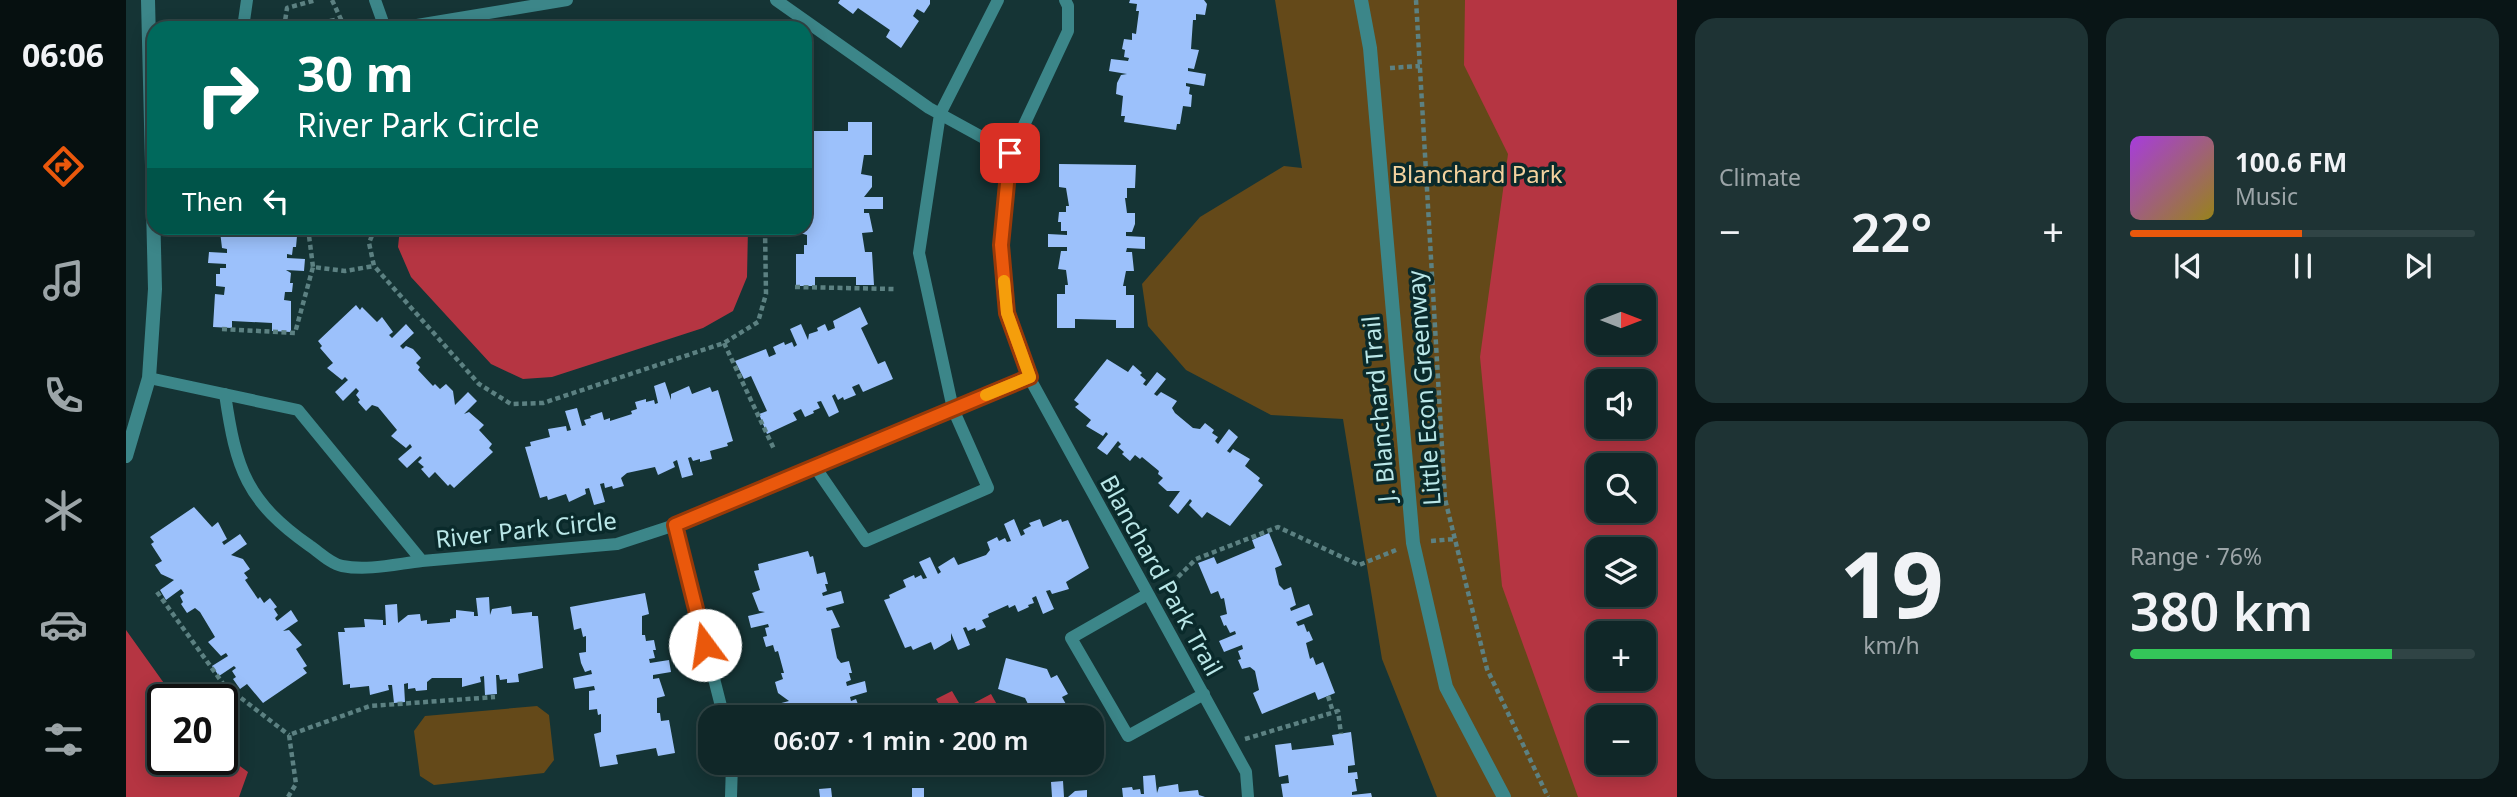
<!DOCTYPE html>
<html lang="en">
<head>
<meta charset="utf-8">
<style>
	:root { --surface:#102728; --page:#1e3334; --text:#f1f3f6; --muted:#9ca5a8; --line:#304445; --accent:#ea580c }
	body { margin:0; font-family:"Noto Sans",sans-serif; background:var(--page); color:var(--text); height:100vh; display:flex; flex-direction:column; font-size:26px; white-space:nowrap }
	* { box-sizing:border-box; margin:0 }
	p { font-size:23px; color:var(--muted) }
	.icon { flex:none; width:38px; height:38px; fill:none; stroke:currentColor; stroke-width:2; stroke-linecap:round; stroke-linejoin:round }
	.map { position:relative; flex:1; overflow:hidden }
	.side { display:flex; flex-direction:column; gap:18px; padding:18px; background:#091516; width:840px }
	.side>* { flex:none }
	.banner { position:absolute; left:21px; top:21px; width:665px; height:214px; border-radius:21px; box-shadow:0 4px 18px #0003,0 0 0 2px var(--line); background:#00695c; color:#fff; overflow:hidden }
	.needle { width:46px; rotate:90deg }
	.fabs { position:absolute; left:1460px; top:285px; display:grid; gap:14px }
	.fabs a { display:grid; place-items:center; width:70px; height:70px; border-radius:14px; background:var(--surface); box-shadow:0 4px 18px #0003,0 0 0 2px var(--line); font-size:35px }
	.speed { position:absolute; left:21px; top:684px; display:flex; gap:14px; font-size:35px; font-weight:700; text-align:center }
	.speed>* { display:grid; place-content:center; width:91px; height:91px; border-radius:50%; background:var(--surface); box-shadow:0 4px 18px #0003,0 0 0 2px var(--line); line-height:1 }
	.speed .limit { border:4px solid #111; border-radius:10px; background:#fff; color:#111 }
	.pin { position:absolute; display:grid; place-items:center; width:60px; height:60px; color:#fff; margin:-30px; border-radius:14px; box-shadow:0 4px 10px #0006 }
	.me { position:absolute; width:77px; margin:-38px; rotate:346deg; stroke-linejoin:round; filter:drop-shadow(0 0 5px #0008) }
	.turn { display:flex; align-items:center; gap:24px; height:147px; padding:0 35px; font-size:32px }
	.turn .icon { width:91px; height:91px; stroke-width:2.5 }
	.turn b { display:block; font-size:49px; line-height:60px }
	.then { display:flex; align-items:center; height:66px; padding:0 35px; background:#0003; gap:14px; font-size:26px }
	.big { font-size:52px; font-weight:600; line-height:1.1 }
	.side .tile { flex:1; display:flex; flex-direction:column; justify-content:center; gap:10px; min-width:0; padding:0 24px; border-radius:21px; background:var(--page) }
	.side .dial { align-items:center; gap:0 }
	.dial b { font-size:91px; line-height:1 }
	.song { display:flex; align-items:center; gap:21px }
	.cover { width:84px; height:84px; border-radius:10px; background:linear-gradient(135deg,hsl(280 70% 55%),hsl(50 70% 35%)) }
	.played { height:7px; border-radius:4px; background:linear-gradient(90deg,var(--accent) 50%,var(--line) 50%) }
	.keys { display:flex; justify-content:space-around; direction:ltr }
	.heat { display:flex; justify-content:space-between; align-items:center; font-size:38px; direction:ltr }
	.charge { height:10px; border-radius:5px; background:linear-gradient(90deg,#34c759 76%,var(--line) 0) }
	.side .tiles { flex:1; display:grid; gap:18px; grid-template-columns:repeat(2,1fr) }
	.trip { position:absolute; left:572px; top:705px; width:406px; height:70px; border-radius:21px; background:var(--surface); box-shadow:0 4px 18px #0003,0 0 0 2px var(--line); font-weight:600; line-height:70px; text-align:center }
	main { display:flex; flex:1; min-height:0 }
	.tab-bar { display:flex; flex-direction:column; width:126px; justify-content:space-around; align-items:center; background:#061010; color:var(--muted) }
	.tab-bar .icon { width:49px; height:49px }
	.tab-bar .current { color:var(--accent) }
	.tab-bar b { font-size:32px; color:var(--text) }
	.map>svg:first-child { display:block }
</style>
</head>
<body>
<main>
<nav class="tab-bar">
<b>06:06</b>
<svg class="icon current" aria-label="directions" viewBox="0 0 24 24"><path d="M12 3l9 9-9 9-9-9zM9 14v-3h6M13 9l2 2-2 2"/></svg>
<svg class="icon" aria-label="music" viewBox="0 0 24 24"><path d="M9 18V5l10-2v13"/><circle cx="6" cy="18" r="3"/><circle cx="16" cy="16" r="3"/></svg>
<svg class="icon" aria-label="phone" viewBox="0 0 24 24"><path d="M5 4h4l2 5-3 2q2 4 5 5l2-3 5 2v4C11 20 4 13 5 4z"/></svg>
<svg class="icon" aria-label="climate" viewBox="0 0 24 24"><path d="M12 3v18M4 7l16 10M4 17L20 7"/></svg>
<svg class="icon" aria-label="car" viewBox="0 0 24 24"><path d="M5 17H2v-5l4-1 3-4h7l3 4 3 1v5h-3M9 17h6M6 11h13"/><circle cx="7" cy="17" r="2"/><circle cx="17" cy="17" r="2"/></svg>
<svg class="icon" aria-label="filters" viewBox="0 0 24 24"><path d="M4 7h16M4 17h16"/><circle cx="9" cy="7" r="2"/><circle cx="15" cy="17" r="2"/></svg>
</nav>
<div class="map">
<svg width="1551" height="797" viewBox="0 0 1551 797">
	<rect width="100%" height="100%" fill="#153435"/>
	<path fill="#644919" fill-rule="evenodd" d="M1149,0H1551V797H1311L1256,659L1217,419L1145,415L1060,370L1022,326L1016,284L1074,217L1158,166L1176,168ZM1472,298H1517V343H1472ZM1472,382H1517V427H1472ZM1472,466H1517V511H1472ZM1472,550H1517V595H1472ZM1472,634H1517V679H1472ZM1472,718H1517V763H1472Z
		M411,706L423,715L428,760L418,773L308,785L294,776L288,731L299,716Z"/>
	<path fill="#b53542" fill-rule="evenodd" d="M1339,0H1551V797H1452L1376,586L1354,357L1382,154L1338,65ZM1472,298H1517V343H1472ZM1472,382H1517V427H1472ZM1472,466H1517V511H1472ZM1472,550H1517V595H1472ZM1472,634H1517V679H1472ZM1472,718H1517V763H1472Z
		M274,228H622L621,277L607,311L577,328L426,377L397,379L365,364L285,277L272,247Z
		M0,630L50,700H37V760H96V753L122,772L113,797H0Z
		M826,691L840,715L852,709L848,703L865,694L878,717H820L810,699Z"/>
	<path fill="#9cc1fb" d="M714,0H804V4L798,13L791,9L787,16L793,21L775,48L760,37L764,30L732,8L727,14L712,3Z
		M1004,0H1078L1081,4L1079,15L1070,14V20H1067L1065,49L1073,50L1068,69L1062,68V71L1080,74L1078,86L1060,83V86L1064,87L1063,94L1066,95L1065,107L1057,106L1054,124H1051L1050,130L998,122L999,116H995L997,96L990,94L991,83L995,75L1001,74L983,71L985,59L1002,61L1003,58L998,57L999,50L996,49L998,39L1006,40V33L1010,34L1013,11H1010L1011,4L1003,3Z
		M722,122H746V155H738L735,174L746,176V187L738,197H757V209H738V213H743L747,232L736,233L739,252H746L748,285H730V277H689V286H670V254H678V245H681V235L670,232V228H679V123H687V131H722Z
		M933,164L1010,165L1009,188H1001V198H999L1001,213H1009V224L1006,232H1000V236L1019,237V249L1001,248L1000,252H1006L1008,271H1000L997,286H1000V295H1008V328H990V320L949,319V328H931V294H939V285H942L940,270L932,269L935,251H941V247H922V234L941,235V231H935V222H932L933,212H940V206H943L940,188L933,187Z
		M103,228H164L163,235L171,236L170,247H167L166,255L161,254V258L179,259L178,271L160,270L165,273L164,283H167L166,292H159L158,300L165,301V332L146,331V323L106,321V328L87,327L89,294L98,295L99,287L90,286V274H94V268H100V264L82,263L83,252L101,253V249L96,248L94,231H103Z
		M230,305L234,310L236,307L251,322L256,317L267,332L263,335L266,338L280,324L288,333L274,346L277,349L280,346L287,349L295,358L290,363L294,367L292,370L307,386L309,384L314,389L320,384L327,391L329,405L342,392L351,401L338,414L343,412L358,425L353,430L366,444L363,448L367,452L328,488L324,484L322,486L309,472L303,478L295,469L298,467L292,462L296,458L294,456L281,468L272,459L286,447L284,444L280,448L265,436L271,430L252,407L246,405L240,411L232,402L234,400L230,395L233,391L230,388L217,401L209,392L222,380L219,377L216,380L201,368L207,363L194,348L196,346L192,341Z
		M734,307L742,324L735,328L752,364L759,361L767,379L737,392L733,384L726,387L730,395L718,400L717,397L712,400L709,394L706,396L713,412L703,417L695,401L691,402L694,408L687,411L688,413L679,417L675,409L667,413L671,420L641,434L633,414L641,411L625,376L618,379L609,361L640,349L643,357L650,354L647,347L658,342L659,345L666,342L668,347L671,345L664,329L675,324L682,340L683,334L692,331L691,328L699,324L702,331L709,328L707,321Z
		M981,359L1002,372L1007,365L1016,373L1014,375L1020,380L1017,384L1020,386L1031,372L1040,379L1028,394L1031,396L1035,392L1051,401L1046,408L1049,413L1067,428L1074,429L1079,423L1088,430L1086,433L1092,437L1089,441L1092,444L1103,429L1112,437L1101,451L1104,453L1107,449L1124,459L1119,466L1134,478L1132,481L1137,485L1104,526L1081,512L1076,518L1063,505L1066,501L1064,499L1052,514L1043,506L1054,491H1041L1032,483L1037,478L1032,474L1033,471L1016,457L1014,459L1009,455L1004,461L996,454L998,452L992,447L995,444L992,441L981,455L971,448L982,434L980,432L977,436L960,426L965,420L949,407L953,404L948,400Z
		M539,382L545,400V394L563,386L566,394L584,387L586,392L592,390L607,441L601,443L602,446L584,451L586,459L574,462V459L567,461L565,457L562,458L567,475L556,478L551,460L547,462L549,467L532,475L529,467L501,473L495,478L498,486L487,489L486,486L479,488L478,483L474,484L479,502L468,505L463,488L459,489L460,494L443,502L440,494L422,500L421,496L414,498L399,447L405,446L404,442L424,437L422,429L440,426L441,431L445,430L439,411L451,408L456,426L460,425L458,420L465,418L464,416L476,412L478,420L484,418V421L506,414L505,411L511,409L509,402L520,399V402L528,400L529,404L532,403L528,386Z
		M68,507L86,527L92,522L101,539L96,542L98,545L114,534L121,544L105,555L117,559L124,569L118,573L122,578L119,580L132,599L134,597L138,603L144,598L151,607L148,609L152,615L149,618L151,621L165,610L172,621L157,631L163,630L176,645L170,649L181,666L177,668L181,673L137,703L121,684L114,689L107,679L110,677L106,671L110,668L108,666L93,676L86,666L102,656L100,653L95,656L82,642L89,637L74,612L69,608L61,613L55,604L57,602L54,596L58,593L55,589L40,600L34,590L48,580L35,574L29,565L36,561L25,544L28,542L24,537Z
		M888,519L895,536L899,534L897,530L905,526L903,523L914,519L917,527L935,519L936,522L942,520L963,568L940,582L943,589L926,594L924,590L920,591L928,609L917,614L910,596L906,598L908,603L902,605L903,607L892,612L889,605L883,608L882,605L862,614L863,617L856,620L860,627L850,631L849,628L842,631L840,627L837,628L844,645L832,650L825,633V640L808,650L805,642L787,650L785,646L779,648L758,600L764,598L763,595L780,587L777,580L788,575L789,578L795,575L797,579L801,578L793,562L804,557L812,574L815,572L812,567L828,557L832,565L860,555L864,550L861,542L871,537L873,541L879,538L881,542L885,541L878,524Z
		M1143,533L1156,565L1149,568L1153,585L1158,590L1165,587L1170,605L1164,608L1165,611L1183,604L1187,615L1170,622L1172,626L1178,624L1181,632L1183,631L1187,640L1180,643L1184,659L1187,657L1190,665L1197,662L1209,693L1192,700L1189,692L1136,714L1127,693L1133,690L1129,671L1124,667L1116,669L1112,660L1115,659L1112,651L1117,649L1116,645L1098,652L1093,641L1110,634L1109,631L1104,633L1100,625L1098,626L1094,616L1101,614L1098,598L1095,599L1092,591L1085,594L1072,563L1088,557L1091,564L1129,548L1126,540Z
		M682,551L684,557L687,556L691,574L699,572L702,584H699L701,591L696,593L697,596L715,591L718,603L700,608L701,611L706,610L714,627L705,629L711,658L715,663L723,661L726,673H723L725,680L720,682L721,686L739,681L741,692L724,697L725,701L730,699L737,718H667L666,713L647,718L644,706L663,701L652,693L649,682L657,679L655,673H658L652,651L649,652L647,645L640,647L637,637L641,636L639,628L643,627L642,624L625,628L622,616L639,612L633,611L626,593L634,590L628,571L633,570L632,564Z
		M519,593L523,614L516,616V635H519L520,641L528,640L530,650H527L529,658L523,659L524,663L543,660L545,672L527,675V679L533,678L539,696L531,698V713H534L535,721L543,720L549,753L532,756L530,748L490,755L492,764L474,767L468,734L475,732V714L472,715L471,709L463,710V691L469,690L468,686L449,689L447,678L466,674L465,670L459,672L455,663L453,653L460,652V636L457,637L455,628L448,630L444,607Z
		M363,597L364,615L366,609L385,606L386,614L406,612V616H412L417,668L392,674L393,682L381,683V679L374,680L373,675H370L371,694L359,695L358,676L354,677L355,682L336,687V678H306L301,682V690L290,691L289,688L282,689V683L278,684L279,702L268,703L266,685H262L263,690L244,695L243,686L224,688V684L217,685L212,632H219L218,628L239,627L238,619L257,620V625H260L259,605L271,604L272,623L282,615L294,614L295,621L301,620V624L324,622V619L330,618V610L348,612V616H352L350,598Z
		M880,658L921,669L925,678L931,675L942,694L936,697L941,706L937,718H903L905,710L899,698L872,689Z
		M1225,732L1229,765L1222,766V773L1231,772L1232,779H1229L1231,791L1226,792V795L1245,793L1246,797H1157L1155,784L1163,783L1162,775L1153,777L1149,745L1165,743L1166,750L1208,745L1206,735Z
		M1029,775L1031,793L1033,787L1052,784L1053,792L1072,790L1073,795L1079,797H997L996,788L1006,787L1007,790L1014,789L1015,794H1018L1017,776Z
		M937,781L938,797H926L925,782Z
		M705,788L706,797H694L693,789Z
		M786,788H798V797H786Z
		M961,790V797H942L949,791Z"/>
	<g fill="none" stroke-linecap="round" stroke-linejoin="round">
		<path stroke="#5c8182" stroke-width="4.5" stroke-dasharray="5 3.5" stroke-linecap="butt" d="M206,0L219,28
			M1290,0L1319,499L1361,669L1422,797
			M158,28L161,8L190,0
			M162,28L215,19
			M1264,68L1294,66
			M182,228L187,267
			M249,228L243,243L248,266L353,384L385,404L417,403L598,343L632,322L640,294L639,228
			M669,287L768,289
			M96,329L169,333L187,267L219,271L248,266
			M598,343L648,449
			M1305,541L1329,539
			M1052,577L1070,559L1152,527L1233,565L1270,550
			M31,592L98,685L163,735
			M1202,696L1207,712
			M1119,739L1212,711L1215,734
			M162,797L170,784L163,735L244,706L369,697"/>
		<path stroke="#3c8689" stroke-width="12" d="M249,0L259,28
			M650,0L803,108L885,153L875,245L881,313L903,377L1120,772L1122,797
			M117,28L121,0
			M273,28L441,0
			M885,153L942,31V6L939,0
			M23,378L172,410L296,561L491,544L549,525L903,377
			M99,394C110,469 120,501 184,546C193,552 205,564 216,566C242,571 270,564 296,561
			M689,467L740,541L862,488L827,409L793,253L814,114L872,0
			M549,525L598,718
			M1022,594L945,638L1002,736L1078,694
			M605,797L606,763"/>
		<path stroke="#3c8689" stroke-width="14" d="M1235,0L1244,48L1287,543L1320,687L1378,797
			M0,456L23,378L29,289L22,0"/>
	</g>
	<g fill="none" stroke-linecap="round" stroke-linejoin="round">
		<g stroke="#983908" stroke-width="18">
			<path id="route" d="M579,645L549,525L904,377L881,313L875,245L884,153"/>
		</g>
		<use href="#route" stroke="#ea580c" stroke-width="12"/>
		<path stroke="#f59e0b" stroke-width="12" d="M860,395L904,377L881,313L878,281"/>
	</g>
	<g text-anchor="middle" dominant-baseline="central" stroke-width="7" stroke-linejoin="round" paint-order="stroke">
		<g font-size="24" fill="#f3d29e" stroke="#0a2a2b">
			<text x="1351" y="173">Blanchard Park</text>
		</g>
		<g font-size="24" fill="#bae7e8" stroke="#0a2a2b">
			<text transform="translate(1297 388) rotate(-94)">Little Econ Greenway</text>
			<text transform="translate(1252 409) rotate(-95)">J. Blanchard Trail</text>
			<text transform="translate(400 529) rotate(-6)">River Park Circle</text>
			<text transform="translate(1036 575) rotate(61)">Blanchard Park Trail</text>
		</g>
	</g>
</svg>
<div class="fabs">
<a><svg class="needle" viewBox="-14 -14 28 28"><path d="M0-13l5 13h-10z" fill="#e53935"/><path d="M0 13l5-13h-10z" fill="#9ca5a8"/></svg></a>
<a><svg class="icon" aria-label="sound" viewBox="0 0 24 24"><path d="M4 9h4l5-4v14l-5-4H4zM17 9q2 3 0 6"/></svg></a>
<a><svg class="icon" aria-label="search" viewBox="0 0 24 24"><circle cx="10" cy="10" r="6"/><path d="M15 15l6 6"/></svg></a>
<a><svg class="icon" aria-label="layers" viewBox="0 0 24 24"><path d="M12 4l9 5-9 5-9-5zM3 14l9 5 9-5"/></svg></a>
<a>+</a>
<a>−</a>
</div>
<div class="speed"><div class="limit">20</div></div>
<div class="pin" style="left:884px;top:153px;background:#d93025"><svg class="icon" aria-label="arrive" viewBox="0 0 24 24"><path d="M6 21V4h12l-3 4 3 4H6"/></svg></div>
<svg class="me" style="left:579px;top:645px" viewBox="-20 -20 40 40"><circle r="19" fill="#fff"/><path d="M0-13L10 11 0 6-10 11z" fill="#ea580c"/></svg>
<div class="trip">06:07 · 1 min · 200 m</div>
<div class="banner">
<div class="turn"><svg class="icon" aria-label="right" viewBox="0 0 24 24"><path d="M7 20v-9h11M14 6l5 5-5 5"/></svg><div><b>30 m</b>River Park Circle</div></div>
<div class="then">Then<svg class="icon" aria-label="left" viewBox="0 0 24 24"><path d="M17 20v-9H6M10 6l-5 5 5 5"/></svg></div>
</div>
</div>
<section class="side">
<div class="tiles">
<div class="tile"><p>Climate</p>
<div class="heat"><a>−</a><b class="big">22°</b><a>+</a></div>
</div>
<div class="tile">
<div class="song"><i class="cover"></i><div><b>100.6 FM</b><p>Music</p></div></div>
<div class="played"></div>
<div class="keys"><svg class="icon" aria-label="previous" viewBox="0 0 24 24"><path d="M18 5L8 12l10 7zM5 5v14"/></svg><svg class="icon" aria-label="pause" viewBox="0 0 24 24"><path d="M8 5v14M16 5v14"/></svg><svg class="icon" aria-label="next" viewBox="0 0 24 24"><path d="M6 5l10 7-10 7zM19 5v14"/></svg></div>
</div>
<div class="tile dial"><b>19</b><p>km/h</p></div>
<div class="tile"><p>Range · 76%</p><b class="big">380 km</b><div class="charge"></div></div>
</div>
</section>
</main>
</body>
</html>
